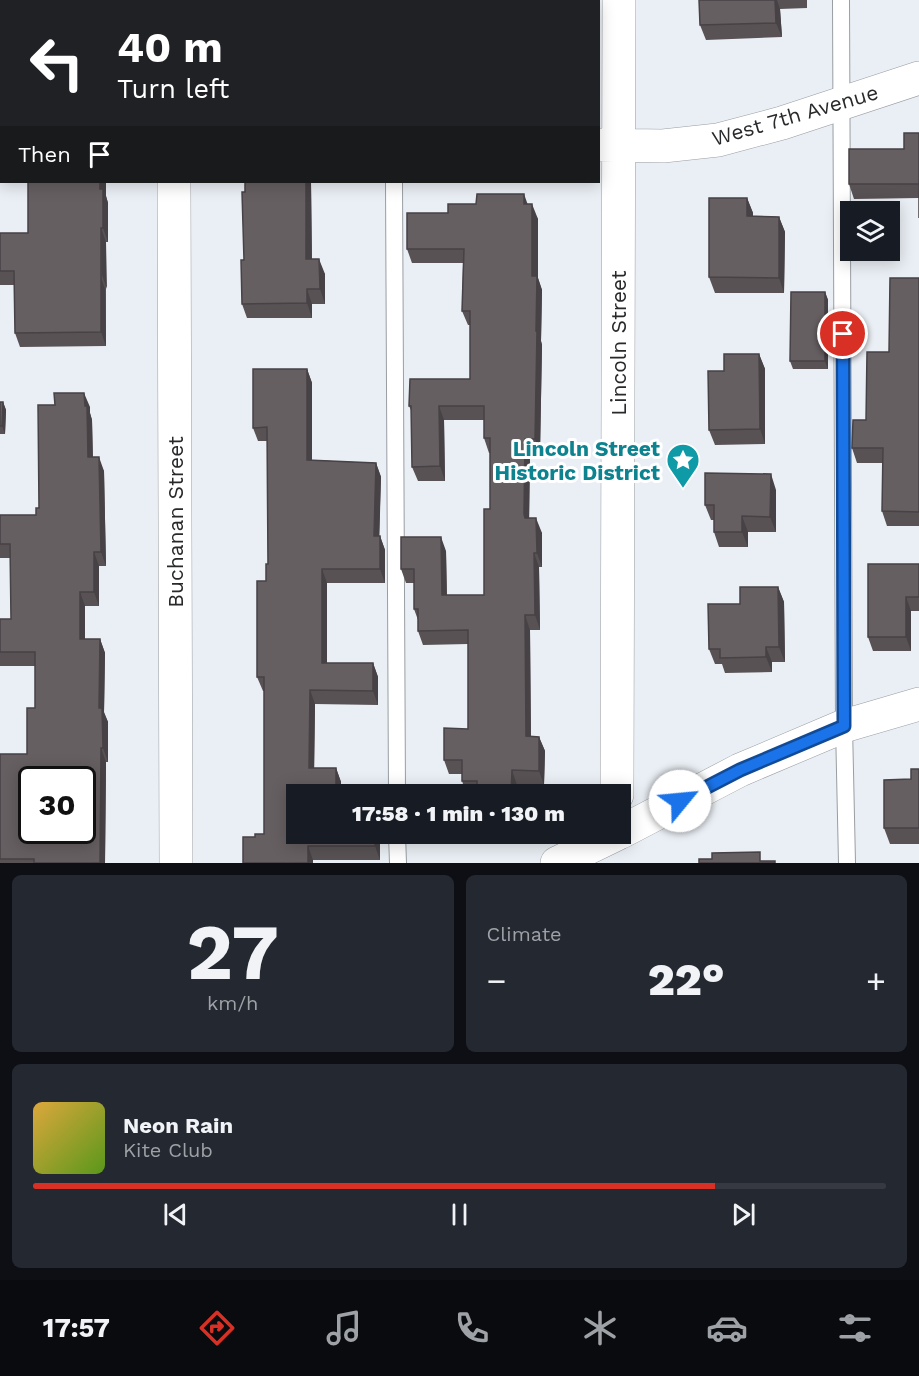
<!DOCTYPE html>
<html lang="en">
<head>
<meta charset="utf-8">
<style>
	:root { --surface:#171b24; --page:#242831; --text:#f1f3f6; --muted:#9ea1a6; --line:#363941; --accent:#d93025 }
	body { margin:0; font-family:"Work Sans",sans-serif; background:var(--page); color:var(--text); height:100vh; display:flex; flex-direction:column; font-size:22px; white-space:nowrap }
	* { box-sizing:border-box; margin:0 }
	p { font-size:20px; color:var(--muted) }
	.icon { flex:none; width:33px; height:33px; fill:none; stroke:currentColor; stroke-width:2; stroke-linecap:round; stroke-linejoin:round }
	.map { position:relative; height:863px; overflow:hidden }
	.panel { display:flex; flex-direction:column; gap:12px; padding:12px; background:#0d0f14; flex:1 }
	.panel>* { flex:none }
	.top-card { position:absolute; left:0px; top:0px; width:600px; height:183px; box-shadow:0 3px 15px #0003; background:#202124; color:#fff; overflow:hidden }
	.buttons { position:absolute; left:840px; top:201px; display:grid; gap:12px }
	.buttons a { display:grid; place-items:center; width:60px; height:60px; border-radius:0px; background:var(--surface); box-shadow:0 3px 15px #0003; font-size:30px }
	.speed { position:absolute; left:18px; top:766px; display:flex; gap:12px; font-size:30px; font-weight:700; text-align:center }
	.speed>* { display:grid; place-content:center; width:78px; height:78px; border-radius:50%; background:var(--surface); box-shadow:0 3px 15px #0003; line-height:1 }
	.speed .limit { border:3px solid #111; border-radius:9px; background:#fff; color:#111 }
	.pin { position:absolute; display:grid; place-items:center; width:51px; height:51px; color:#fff; margin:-26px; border:3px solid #fff; border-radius:50%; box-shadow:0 2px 6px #0007 }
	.me { position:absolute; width:66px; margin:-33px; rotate:62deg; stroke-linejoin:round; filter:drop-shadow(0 0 4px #0008) }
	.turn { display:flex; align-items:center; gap:21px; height:126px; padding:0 18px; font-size:27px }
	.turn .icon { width:78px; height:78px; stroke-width:2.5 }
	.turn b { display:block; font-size:42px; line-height:51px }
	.then { display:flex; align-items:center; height:57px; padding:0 18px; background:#0003; gap:12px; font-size:22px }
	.big { font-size:45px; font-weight:800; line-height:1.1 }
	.panel .widget { flex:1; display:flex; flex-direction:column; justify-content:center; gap:9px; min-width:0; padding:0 21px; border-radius:9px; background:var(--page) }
	.panel .dial { align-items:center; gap:0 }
	.dial b { font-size:78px; line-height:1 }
	.song { display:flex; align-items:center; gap:18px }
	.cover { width:72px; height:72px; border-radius:9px; background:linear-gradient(135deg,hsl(40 70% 55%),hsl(90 70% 35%)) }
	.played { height:6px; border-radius:3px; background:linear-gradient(90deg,var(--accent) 80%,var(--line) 80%) }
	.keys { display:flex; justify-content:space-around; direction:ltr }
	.heat { display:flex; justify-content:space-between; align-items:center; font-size:33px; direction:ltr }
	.panel .tiles { flex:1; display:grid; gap:12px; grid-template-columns:1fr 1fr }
	.widget:last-child { grid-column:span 2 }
	.trip { position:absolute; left:286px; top:784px; width:345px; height:60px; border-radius:0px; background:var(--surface); box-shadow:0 3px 15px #0003; font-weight:800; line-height:60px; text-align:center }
	.menu { display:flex; height:96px; justify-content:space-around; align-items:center; background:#090b0e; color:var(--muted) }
	.menu .icon { width:42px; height:42px }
	.menu .current { color:var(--accent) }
	.menu b { font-size:27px; color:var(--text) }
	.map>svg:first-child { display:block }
</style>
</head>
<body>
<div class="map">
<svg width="919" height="863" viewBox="0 0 919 863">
	<rect width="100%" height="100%" fill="#eaeff5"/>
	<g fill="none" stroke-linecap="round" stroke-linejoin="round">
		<g stroke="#999ea3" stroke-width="18">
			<path id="lane" d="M841,0L844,726L847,863
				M395,2V0
				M394,182L397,795
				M397,834L398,863"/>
		</g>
		<g stroke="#999ea3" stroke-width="34">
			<path id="street" d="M0,63H2
				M598,145L663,146L718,140L782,123L919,78
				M617,795L619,0
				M621,832L740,770L844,726L919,704
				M557,863L617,834"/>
		</g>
		<g stroke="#999ea3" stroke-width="34">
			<path id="secondary" d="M173,2V0
				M174,182L176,863"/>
		</g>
		<use href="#lane" stroke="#fff" stroke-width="16"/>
		<use href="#street" stroke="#fff" stroke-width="33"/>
		<use href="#secondary" stroke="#fff" stroke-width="33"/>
	</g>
	<path fill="#585254" d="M252,0H316V1L253,2Z
		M699,0H807V8L780,9L782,37L706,40L700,25Z
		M919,133V198L854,199L849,184L904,149Z
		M0,140H2V182H106V196L108,203V242H106V346L20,347L15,333V285H0V233H28V183H0Z
		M245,182H311L312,259L325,274V304H312V318H247L242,304L244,260Z
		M747,198L753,213V216L779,217L785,232L784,293H715L709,277Z
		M476,204H528L538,219V278L542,290L541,341L542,345L540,453H530L529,518L542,533V567H539L540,630H530L531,736L539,737L545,751L544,785H517V795H467L462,781V774H449L444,760L468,729V644L423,645L418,631V620L414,609V583H406L401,569L446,551L447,595H484L490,509V453H489L484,438V420H444L445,481H418L412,467V412L409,406L470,379V325H468L462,311L463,263H412L407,249L448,213Z
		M919,278V526H887L882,511L883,463H857L852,448L866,420L889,352Z
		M825,292L828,300V369H793L790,361Z
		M759,354L765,369V444L715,445L709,430L724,371Z
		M307,369L312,383V460L376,463L381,477L379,536H380L385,550V583H327V663H373L378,677V705L315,704L314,768H336L341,782V795H297V834H380V860H313V863L255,837L264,834V691H263L257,677L268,564L267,441H258L253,428Z
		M0,402H3L6,410L5,434H0Z
		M90,407V413L92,420L93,457L104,471L106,566H99V606H85V639H100L105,653L104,713L108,722V762H106L105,863H0V754H27L35,708V666H0V619H11L10,558H0V515H36Z
		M776,490V532H748V547H719L714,532V520H711L705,505Z
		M919,564V611H911V651H873L868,637Z
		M778,587L784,602L785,662H772V672L725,673L722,664H715L709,649L740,604Z
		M919,769V844H890L884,828L911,779Z"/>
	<path fill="#474245" d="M775,0H777L780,9L782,37L776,23Z
		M100,182H106V196L108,203V242L103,228Z
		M306,182H311L312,274L306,259Z
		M524,194L529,208L524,204Z
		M747,198L753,213V232L747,216Z
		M532,204L538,219V278L542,290L541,341L542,345L540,453L535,439L532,276Z
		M779,217L785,232L784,293L779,278Z
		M101,228L106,242L107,289L102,275Z
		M319,259L325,274V304L320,289Z
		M100,275L105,289L106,346L101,332Z
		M307,289L312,304V318L307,303Z
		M825,292L828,300V369L825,361Z
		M759,354L765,369V444L760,429Z
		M307,369L312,383V474L307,460Z
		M84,393L90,407V413L92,420L93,471L88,457Z
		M3,402L6,410L5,434L2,426Z
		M439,406L444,420L445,481L440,466Z
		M525,439L530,453L529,529L530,533L524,514Z
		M99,457L104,471L106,566L101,552Z
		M376,463L381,477L379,550L374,536Z
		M771,474L776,490V532L770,517Z
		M742,516L748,532V547L742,532Z
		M536,518L542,533V567L537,553Z
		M380,536L385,550V583L380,569Z
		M441,537L446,551L447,610L442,595Z
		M94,552L99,566V606L94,592Z
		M534,553L539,567L540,630L535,615Z
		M322,569L327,583V677L322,663Z
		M778,587L784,602L785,662L779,647Z
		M80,592L85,606V653L80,639Z
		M906,597L911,611V651L906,637Z
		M525,615L530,630L531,751L526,736Z
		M100,639L105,653L104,712L108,722V762L103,748L99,708Z
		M766,647L772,662V672L766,657Z
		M373,663L378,677V705L373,691Z
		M310,690L315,704L314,782L309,768Z
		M539,737L545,751L544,785L539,771Z
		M101,748L106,762L105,863H100Z
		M336,768L341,782V795H336Z
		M512,770L517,785V795H511Z
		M375,834H380V860L375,846Z
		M308,846L313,860V863H308Z"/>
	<path fill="#665f62" stroke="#474245" stroke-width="1.5" fill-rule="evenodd" d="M410,0H505V2H410Z
		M699,0H775L776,23L700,25Z
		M904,133H919V218V184H849V149H904Z
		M0,140H2V169H0Z
		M28,182H100V189H103V228H101V332L15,333L14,271H0V233H28Z
		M245,182H306V259H319L320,289H307V303L242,304L241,260H244L242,192H245Z
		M477,194H524V204H532V276H537L536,331H537L535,439H525L524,514L525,518H536L537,553H534L535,615H525L526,736L539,737V771L512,770L511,795H477V781H462V760H444V728L468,729V630L418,631V609H414V569H401V537H441L442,595H484V509H490V438H484V406H439L440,466L412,467L411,406H409L410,379H470V311H462L464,249H407V213H448V204H476Z
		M709,198H747V216L779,217V278L709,277Z
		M890,278H919V512L882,511L883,448H852L853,420H866L867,352H889Z
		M791,292H825V361H790Z
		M724,354H759L760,429L709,430L708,371H724Z
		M253,369H307V460L376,463L374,536H380V569H322V663H373V691L310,690L309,768H336V795H297V834H375V846H308V863H243V837H255V834H264V677H257V581H266V564H268L267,427L253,428Z
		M54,393H84L85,406H87L88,457H99L101,552H94V592H80V639H100L99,708H102L103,748H101L100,863H34V859H0V754H27V708H35V652H0V619H11L10,544H0V515H36V508H39L38,405H55ZM32,780H82V831H32Z
		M0,402H3L2,426H0Z
		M705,473L771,474L770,517L742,516V532H714V505H705Z
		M868,564H919V597H906V637H868Z
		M740,587H778L779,647H766V657L720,658V649H709L708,604H740Z
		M911,769H919V828H884V780L911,779Z
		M760,852V861H775V863H699V859H712V853Z"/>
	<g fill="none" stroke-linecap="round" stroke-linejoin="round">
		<g stroke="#114b97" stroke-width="15">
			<path id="route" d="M680,801L740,770L844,726L843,334"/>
		</g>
		<use href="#route" stroke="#1a73e8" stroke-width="10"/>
	</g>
	<defs>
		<g id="sight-pin" transform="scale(1.725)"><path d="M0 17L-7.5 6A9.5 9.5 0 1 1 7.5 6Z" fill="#0f9aa8" stroke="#fff"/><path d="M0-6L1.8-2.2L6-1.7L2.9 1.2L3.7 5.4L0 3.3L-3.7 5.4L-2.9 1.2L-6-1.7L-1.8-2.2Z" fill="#fff"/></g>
	</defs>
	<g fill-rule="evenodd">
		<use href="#sight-pin" x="683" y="460"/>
	</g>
	<g text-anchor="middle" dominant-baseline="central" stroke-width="6" stroke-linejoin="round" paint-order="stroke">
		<g font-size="21" fill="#28292b" stroke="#fff">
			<text transform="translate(795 115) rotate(-16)">West 7th Avenue</text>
			<text transform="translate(618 343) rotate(-90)">Lincoln Street</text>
			<text transform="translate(175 522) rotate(-90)">Buchanan Street</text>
		</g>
		<g font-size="21" font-weight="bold" fill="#0d838f" stroke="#fff" text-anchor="end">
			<text x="660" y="448">Lincoln Street<tspan x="660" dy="24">Historic District</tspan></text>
		</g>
	</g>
</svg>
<div class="buttons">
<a><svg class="icon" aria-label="layers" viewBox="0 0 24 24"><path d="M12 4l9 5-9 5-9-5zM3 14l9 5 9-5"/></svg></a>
</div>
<div class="speed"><div class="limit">30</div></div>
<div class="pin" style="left:843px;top:334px;background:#d93025"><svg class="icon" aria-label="arrive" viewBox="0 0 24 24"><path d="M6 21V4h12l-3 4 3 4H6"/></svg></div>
<svg class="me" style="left:680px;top:801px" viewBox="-20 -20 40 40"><circle r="19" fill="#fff"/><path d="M0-13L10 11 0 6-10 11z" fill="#1a73e8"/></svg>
<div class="trip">17:58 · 1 min · 130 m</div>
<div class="top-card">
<div class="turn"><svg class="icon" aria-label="left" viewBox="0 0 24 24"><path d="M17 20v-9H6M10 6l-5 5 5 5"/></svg><div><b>40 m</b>Turn left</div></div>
<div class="then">Then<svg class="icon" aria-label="arrive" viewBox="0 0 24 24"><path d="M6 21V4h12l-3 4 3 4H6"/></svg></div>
</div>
</div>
<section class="panel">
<div class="tiles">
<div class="widget dial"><b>27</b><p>km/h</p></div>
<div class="widget"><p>Climate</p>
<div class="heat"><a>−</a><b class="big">22°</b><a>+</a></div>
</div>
<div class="widget">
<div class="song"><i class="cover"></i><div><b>Neon Rain</b><p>Kite Club</p></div></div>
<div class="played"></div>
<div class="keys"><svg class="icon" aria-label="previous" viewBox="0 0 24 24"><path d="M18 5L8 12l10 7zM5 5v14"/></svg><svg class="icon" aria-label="pause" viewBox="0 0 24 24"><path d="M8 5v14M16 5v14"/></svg><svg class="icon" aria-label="next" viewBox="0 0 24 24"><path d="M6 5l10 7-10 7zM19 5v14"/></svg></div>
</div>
</div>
</section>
<nav class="menu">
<b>17:57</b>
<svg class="icon current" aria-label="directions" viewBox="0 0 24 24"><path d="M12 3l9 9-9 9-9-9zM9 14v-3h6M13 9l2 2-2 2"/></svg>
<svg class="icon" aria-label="music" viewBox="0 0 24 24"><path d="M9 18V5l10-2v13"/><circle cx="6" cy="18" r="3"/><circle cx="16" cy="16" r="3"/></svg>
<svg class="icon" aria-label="phone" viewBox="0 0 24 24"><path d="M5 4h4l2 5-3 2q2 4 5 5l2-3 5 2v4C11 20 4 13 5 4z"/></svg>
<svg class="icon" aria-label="climate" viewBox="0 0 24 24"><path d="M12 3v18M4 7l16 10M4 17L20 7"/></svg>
<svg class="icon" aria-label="car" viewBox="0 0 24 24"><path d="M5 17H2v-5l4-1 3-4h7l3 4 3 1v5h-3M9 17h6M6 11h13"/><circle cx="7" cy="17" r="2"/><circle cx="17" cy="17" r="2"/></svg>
<svg class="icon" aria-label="filters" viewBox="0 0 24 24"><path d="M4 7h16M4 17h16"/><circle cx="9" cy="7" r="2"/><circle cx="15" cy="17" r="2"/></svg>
</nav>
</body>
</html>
